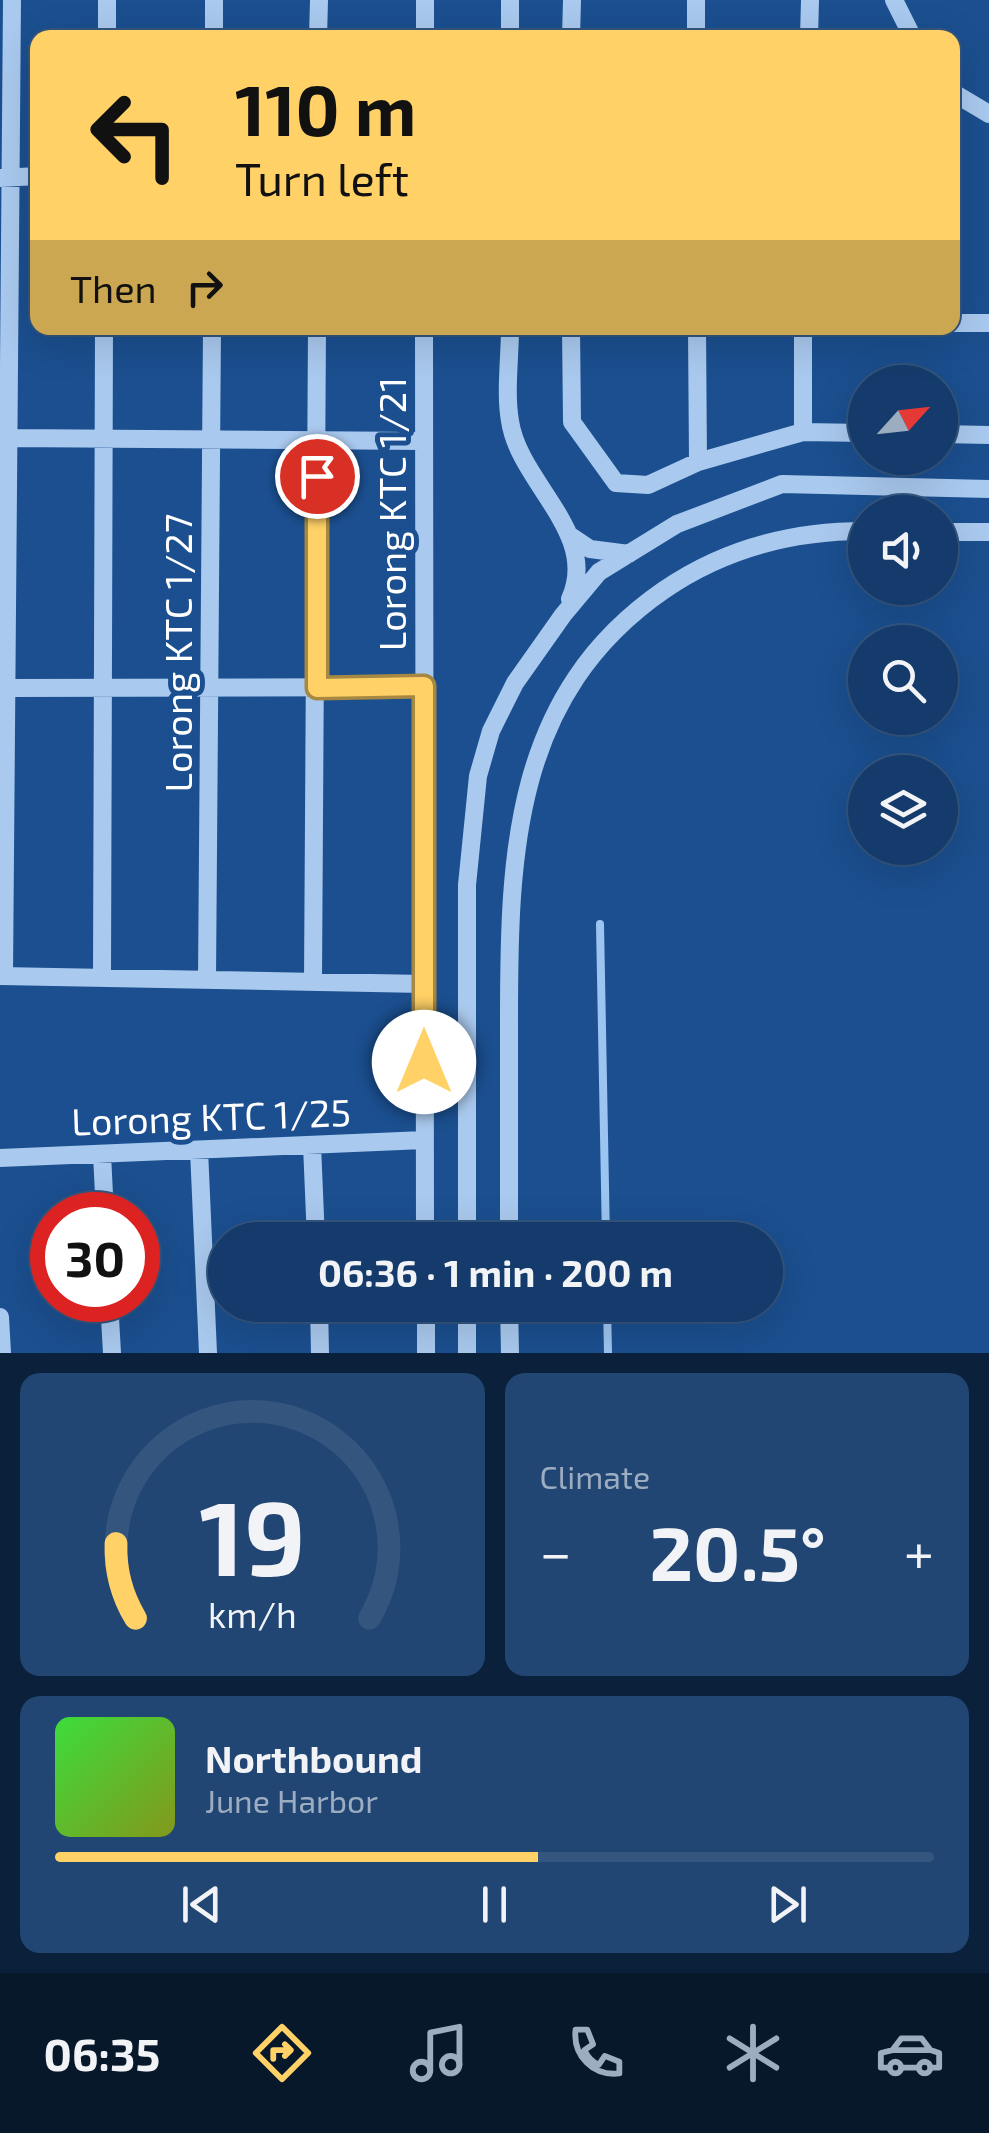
<!DOCTYPE html>
<html lang="en">
<head>
<meta charset="utf-8">
<style>
	:root { --surface:#143b6b; --page:#214673; --text:#f1f3f6; --muted:#9dadc1; --line:#33557e; --accent:#ffd166 }
	body { margin:0; font-family:"Exo 2",sans-serif; background:var(--page); color:var(--text); height:100vh; display:flex; flex-direction:column; font-size:38px; white-space:nowrap }
	* { box-sizing:border-box; margin:0 }
	p { font-size:32px; color:var(--muted) }
	.icon { flex:none; width:55px; height:55px; fill:none; stroke:currentColor; stroke-width:2; stroke-linecap:round; stroke-linejoin:round }
	.map { position:relative; height:1353px; overflow:hidden }
	.panel { display:flex; flex-direction:column; gap:20px; padding:20px; background:#0b203b; flex:1 }
	.panel>* { flex:none }
	.banner { position:absolute; left:30px; top:30px; width:930px; height:305px; border-radius:20px; box-shadow:0 10px 40px #0002,0 0 0 2px var(--line); background:#ffd166; color:#111; overflow:hidden }
	.needle { width:65px; rotate:63deg }
	.buttons { position:absolute; left:848px; top:365px; display:grid; gap:20px }
	.buttons a { display:grid; place-items:center; width:110px; height:110px; border-radius:50%; background:var(--surface); box-shadow:0 10px 40px #0002,0 0 0 2px var(--line); font-size:50px }
	.speed { position:absolute; left:30px; top:1192px; display:flex; gap:20px; font-size:50px; font-weight:700; text-align:center }
	.speed>* { display:grid; place-content:center; width:130px; height:130px; border-radius:50%; background:var(--surface); box-shadow:0 10px 40px #0002,0 0 0 2px var(--line); line-height:1 }
	.speed .limit { border:15px solid #d22; background:#fff; color:#111 }
	.pin { position:absolute; display:grid; place-items:center; width:85px; height:85px; color:#fff; margin:-42px; border:5px solid #fff; border-radius:50%; box-shadow:0 2px 10px #0007 }
	.me { position:absolute; width:110px; margin:-55px; rotate:0deg; stroke-linejoin:round; filter:drop-shadow(0 0 8px #0008) }
	.turn { display:flex; align-items:center; gap:35px; height:210px; padding:0 40px; font-size:45px }
	.turn .icon { width:130px; height:130px; stroke-width:2.5 }
	.turn b { display:block; font-size:70px; line-height:85px }
	.then { display:flex; align-items:center; height:95px; padding:0 40px; background:#0003; gap:20px; font-size:38px }
	.big { font-size:75px; font-weight:700; line-height:1.1 }
	.panel .widget { flex:1; display:flex; flex-direction:column; justify-content:center; gap:15px; min-width:0; padding:0 35px; border-radius:20px; background:var(--page) }
	.panel .dial { align-items:center; gap:0 }
	.dial svg { height:260px; overflow:visible; fill:none; stroke:var(--line); stroke-width:7; stroke-linecap:round; text-anchor:middle }
	.dial text { fill:var(--text); stroke:none }
	.song { display:flex; align-items:center; gap:30px }
	.cover { width:120px; height:120px; border-radius:15px; background:linear-gradient(135deg,hsl(120 70% 55%),hsl(70 70% 35%)) }
	.played { height:10px; border-radius:5px; background:linear-gradient(90deg,var(--accent) 55%,var(--line) 55%) }
	.keys { display:flex; justify-content:space-around; direction:ltr }
	.heat { display:flex; justify-content:space-between; align-items:center; font-size:55px; direction:ltr }
	.panel .tiles { flex:1; display:grid; gap:20px; grid-template-columns:1fr 1fr }
	.widget:last-child { grid-column:span 2 }
	.trip { position:absolute; left:208px; top:1222px; width:575px; height:100px; border-radius:50px; background:var(--surface); box-shadow:0 10px 40px #0002,0 0 0 2px var(--line); font-weight:700; line-height:100px; text-align:center }
	.tabs { display:flex; height:160px; justify-content:space-around; align-items:center; background:#08182b; color:var(--muted) }
	.tabs .icon { width:70px; height:70px }
	.tabs .selected { color:var(--accent) }
	.tabs b { font-size:45px; color:var(--text) }
	.map>svg:first-child { display:block }
</style>
</head>
<body>
<div class="map">
<svg width="989" height="1353" viewBox="0 0 989 1353">
	<rect width="100%" height="100%" fill="#1b4f8f"/>
	<g fill="none" stroke-linecap="round" stroke-linejoin="round">
		<path stroke="#9cc4f0" stroke-width="8" d="M600,924L606,1240
			M607,1305L608,1353"/>
		<path stroke="#a9c9ee" stroke-width="18" d="M894,0L913,38
			M107,38V0
			M214,38V0
			M318,38L319,0
			M425,38V0
			M510,38V0
			M571,38L572,0
			M696,38V0
			M809,38L810,0
			M952,92L989,114
			M0,178L38,176
			M952,323H989
			M424,328L425,1240
			M510,328C510,358 505,392 510,421C519,483 600,533 570,599
			M571,328L572,422L616,483L648,485L698,462L803,432L865,433
			M697,328L698,462
			M803,432V328
			M940,434L989,435
			M9,438L424,441
			M940,532H989
			M569,535L590,549L629,554
			M6,688L424,687
			M0,976L424,984
			M4,976L12,0
			M102,977L104,328
			M207,980L212,328
			M313,981L317,328
			M312,1145L316,1240
			M199,1150L208,1353
			M102,1154L105,1215
			M0,1158L424,1140
			M467,1240V885L478,776L491,731L515,683L563,615L599,572L677,524L782,484L989,489
			M509,1240C509,1166 509,1093 509,1019C509,854 513,694 664,590C725,548 793,531 865,531
			M109,1300L112,1353
			M319,1305L320,1353
			M426,1305V1353
			M509,1305L510,1353
			M0,1317L2,1353
			M467,1353V1305"/>
	</g>
	<g fill="none" stroke-linecap="round" stroke-linejoin="round">
		<g stroke="#a68842" stroke-width="25">
			<path id="route" d="M317,476V688L424,686V1062"/>
		</g>
		<use href="#route" stroke="#ffd166" stroke-width="18"/>
	</g>
	<g text-anchor="middle" dominant-baseline="central" stroke-width="10" stroke-linejoin="round" paint-order="stroke">
		<g font-size="38" fill="#fff" stroke="#1b4f8f">
			<text transform="translate(391 514) rotate(-90)">Lorong KTC 1/21</text>
			<text transform="translate(177 653) rotate(-90)">Lorong KTC 1/27</text>
			<text transform="translate(211 1116) rotate(-2)">Lorong KTC 1/25</text>
		</g>
	</g>
</svg>
<div class="buttons">
<a><svg class="needle" viewBox="-14 -14 28 28"><path d="M0-13l5 13h-10z" fill="#e53935"/><path d="M0 13l5-13h-10z" fill="#9dadc1"/></svg></a>
<a><svg class="icon" aria-label="sound" viewBox="0 0 24 24"><path d="M4 9h4l5-4v14l-5-4H4zM17 9q2 3 0 6"/></svg></a>
<a><svg class="icon" aria-label="search" viewBox="0 0 24 24"><circle cx="10" cy="10" r="6"/><path d="M15 15l6 6"/></svg></a>
<a><svg class="icon" aria-label="layers" viewBox="0 0 24 24"><path d="M12 4l9 5-9 5-9-5zM3 14l9 5 9-5"/></svg></a>
</div>
<div class="speed"><div class="limit">30</div></div>
<div class="pin" style="left:317px;top:476px;background:#d93025"><svg class="icon" aria-label="arrive" viewBox="0 0 24 24"><path d="M6 21V4h12l-3 4 3 4H6"/></svg></div>
<svg class="me" style="left:424px;top:1062px" viewBox="-20 -20 40 40"><circle r="19" fill="#fff"/><path d="M0-13L10 11 0 6-10 11z" fill="#ffd166"/></svg>
<div class="trip">06:36 · 1 min · 200 m</div>
<div class="banner">
<div class="turn"><svg class="icon" aria-label="left" viewBox="0 0 24 24"><path d="M17 20v-9H6M10 6l-5 5 5 5"/></svg><div><b>110 m</b>Turn left</div></div>
<div class="then">Then<svg class="icon" aria-label="right" viewBox="0 0 24 24"><path d="M7 20v-9h11M14 6l5 5-5 5"/></svg></div>
</div>
</div>
<section class="panel">
<div class="tiles">
<div class="widget dial"><svg viewBox="0 0 100 80">
<path d="M14 69A42 42 0 1 1 86 69"/>
<path d="M14 69A42 42 0 0 1 8 46" stroke="#ffd166"/>
<text x="50" y="56" font-size="32" font-weight="700">19</text>
<text x="50" y="72" font-size="11">km/h</text>
</svg></div>
<div class="widget"><p>Climate</p>
<div class="heat"><a>−</a><b class="big">20.5°</b><a>+</a></div>
</div>
<div class="widget">
<div class="song"><i class="cover"></i><div><b>Northbound</b><p>June Harbor</p></div></div>
<div class="played"></div>
<div class="keys"><svg class="icon" aria-label="previous" viewBox="0 0 24 24"><path d="M18 5L8 12l10 7zM5 5v14"/></svg><svg class="icon" aria-label="pause" viewBox="0 0 24 24"><path d="M8 5v14M16 5v14"/></svg><svg class="icon" aria-label="next" viewBox="0 0 24 24"><path d="M6 5l10 7-10 7zM19 5v14"/></svg></div>
</div>
</div>
</section>
<nav class="tabs">
<b>06:35</b>
<svg class="icon selected" aria-label="directions" viewBox="0 0 24 24"><path d="M12 3l9 9-9 9-9-9zM9 14v-3h6M13 9l2 2-2 2"/></svg>
<svg class="icon" aria-label="music" viewBox="0 0 24 24"><path d="M9 18V5l10-2v13"/><circle cx="6" cy="18" r="3"/><circle cx="16" cy="16" r="3"/></svg>
<svg class="icon" aria-label="phone" viewBox="0 0 24 24"><path d="M5 4h4l2 5-3 2q2 4 5 5l2-3 5 2v4C11 20 4 13 5 4z"/></svg>
<svg class="icon" aria-label="climate" viewBox="0 0 24 24"><path d="M12 3v18M4 7l16 10M4 17L20 7"/></svg>
<svg class="icon" aria-label="car" viewBox="0 0 24 24"><path d="M5 17H2v-5l4-1 3-4h7l3 4 3 1v5h-3M9 17h6M6 11h13"/><circle cx="7" cy="17" r="2"/><circle cx="17" cy="17" r="2"/></svg>
</nav>
</body>
</html>
